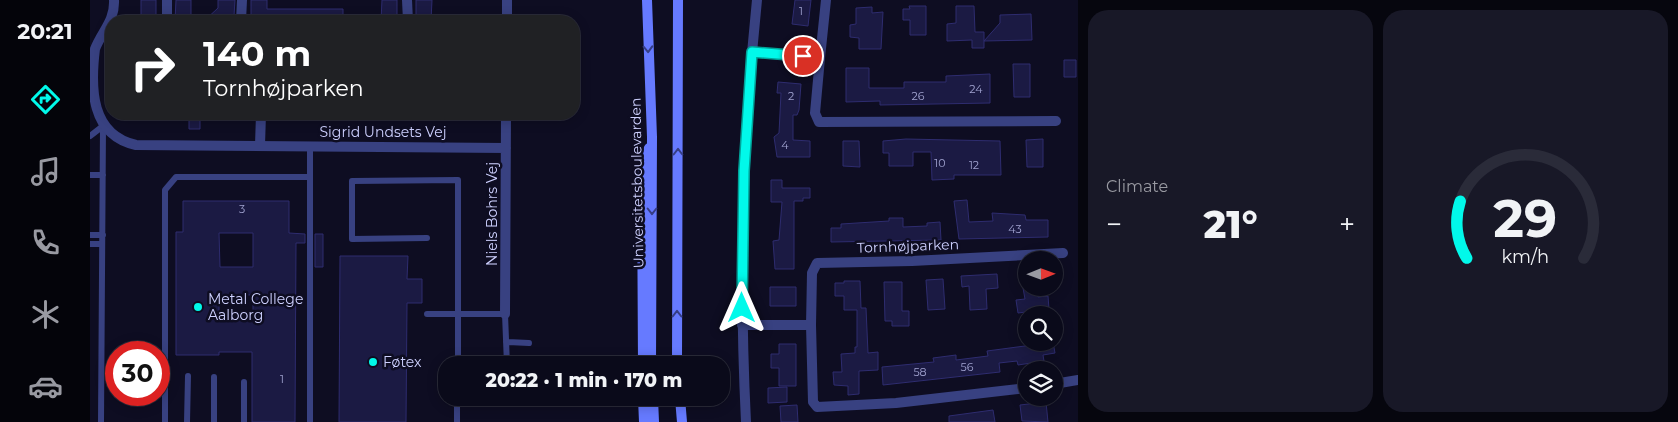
<!DOCTYPE html>
<html lang="en">
<head>
<meta charset="utf-8">
<style>
	:root { --surface:#0a0a1a; --page:#181827; --text:#f1f3f6; --muted:#999aa2; --line:#2a2b39; --accent:#01f9ea }
	body { margin:0; font-family:Montserrat,sans-serif; background:var(--page); color:var(--text); height:100vh; display:flex; flex-direction:column; font-size:19px; white-space:nowrap }
	* { box-sizing:border-box; margin:0 }
	p { font-size:16px; color:var(--muted) }
	.icon { flex:none; width:28px; height:28px; fill:none; stroke:currentColor; stroke-width:2; stroke-linecap:round; stroke-linejoin:round }
	.map { position:relative; flex:1; overflow:hidden }
	.sheet { display:flex; flex-direction:column; gap:10px; padding:10px; background:#06060e; width:600px }
	.sheet>* { flex:none }
	.guide { position:absolute; left:15px; top:15px; width:475px; height:105px; border-radius:20px; box-shadow:0 2px 12px #0003,0 0 0 1px var(--line); background:#202124; color:#fff; overflow:hidden }
	.needle { width:32px; rotate:89deg }
	.tools { position:absolute; left:928px; top:251px; display:grid; gap:10px }
	.tools a { display:grid; place-items:center; width:45px; height:45px; border-radius:50%; background:var(--surface); box-shadow:0 2px 12px #0003,0 0 0 1px var(--line); font-size:25px }
	.speed { position:absolute; left:15px; top:341px; display:flex; gap:10px; font-size:25px; font-weight:700; text-align:center }
	.speed>* { display:grid; place-content:center; width:65px; height:65px; border-radius:50%; background:var(--surface); box-shadow:0 2px 12px #0003,0 0 0 1px var(--line); line-height:1 }
	.speed .limit { border:8px solid #d22; background:#fff; color:#111 }
	.pin { position:absolute; display:grid; place-items:center; width:42px; height:42px; color:#fff; margin:-21px; border:2px solid #fff; border-radius:50%; box-shadow:0 1px 5px #0007 }
	.me { position:absolute; width:55px; margin:-28px; rotate:0deg; stroke-linejoin:round; filter:drop-shadow(0 0 4px #0008) }
	.turn { display:flex; align-items:center; gap:18px; height:105px; padding:0 15px; font-size:22px }
	.turn .icon { width:65px; height:65px; stroke-width:2.5 }
	.turn b { display:block; font-size:35px; line-height:42px }
	.big { font-size:38px; font-weight:800; line-height:1.1 }
	.sheet .widget { flex:1; display:flex; flex-direction:column; justify-content:center; gap:8px; min-width:0; padding:0 18px; border-radius:20px; background:var(--page) }
	.sheet .dial { align-items:center; gap:0 }
	.dial svg { height:130px; overflow:visible; fill:none; stroke:var(--line); stroke-width:7; stroke-linecap:round; text-anchor:middle }
	.dial text { fill:var(--text); stroke:none }
	.heat { display:flex; justify-content:space-between; align-items:center; font-size:28px; direction:ltr }
	.sheet .tiles { flex:1; display:grid; gap:10px; grid-template-columns:repeat(2,1fr) }
	.trip { position:absolute; left:348px; top:356px; width:292px; height:50px; border-radius:20px; background:var(--surface); box-shadow:0 2px 12px #0003,0 0 0 1px var(--line); font-weight:800; line-height:50px; text-align:center }
	main { display:flex; flex:1; min-height:0 }
	.tabs { display:flex; flex-direction:column; width:90px; justify-content:space-around; align-items:center; background:#04040a; color:var(--muted) }
	.tabs .icon { width:35px; height:35px }
	.tabs .active { color:var(--accent) }
	.tabs b { font-size:22px; color:var(--text) }
	.map>svg:first-child { display:block }
</style>
</head>
<body>
<main>
<nav class="tabs">
<b>20:21</b>
<svg class="icon active" aria-label="directions" viewBox="0 0 24 24"><path d="M12 3l9 9-9 9-9-9zM9 14v-3h6M13 9l2 2-2 2"/></svg>
<svg class="icon" aria-label="music" viewBox="0 0 24 24"><path d="M9 18V5l10-2v13"/><circle cx="6" cy="18" r="3"/><circle cx="16" cy="16" r="3"/></svg>
<svg class="icon" aria-label="phone" viewBox="0 0 24 24"><path d="M5 4h4l2 5-3 2q2 4 5 5l2-3 5 2v4C11 20 4 13 5 4z"/></svg>
<svg class="icon" aria-label="climate" viewBox="0 0 24 24"><path d="M12 3v18M4 7l16 10M4 17L20 7"/></svg>
<svg class="icon" aria-label="car" viewBox="0 0 24 24"><path d="M5 17H2v-5l4-1 3-4h7l3 4 3 1v5h-3M9 17h6M6 11h13"/><circle cx="7" cy="17" r="2"/><circle cx="17" cy="17" r="2"/></svg>
</nav>
<div class="map">
<svg width="988" height="422" viewBox="0 0 988 422">
	<rect width="100%" height="100%" fill="#0e0d22"/>
	<path fill="#1b1a43" stroke="#2e2c6f" fill-rule="evenodd" d="M51,0H66V21H51Z
		M86,0H101V21H85Z
		M128,0H145L144,16L139,21H114L128,8Z
		M161,0H177V9H253V21H161Z
		M292,0H307V21H291Z
		M326,0H342L341,21H326Z
		M705,0H721L718,26L702,24Z
		M819,6H836V35H820V20H813V9H820Z
		M866,6H884L885,32H894V41L910,23V15L941,14L942,40L894,41V48H882V40L857,41V24L866,23Z
		M782,7V13L793,12L791,49H769V38L760,37V25L766,24V8Z
		M974,60H986V77H974Z
		M923,64H940V97H924Z
		M756,68H779V88H814V82H856V76L900,74V103L790,105V101L756,102Z
		M688,82L711,84L709,110L707,115H703V140L720,141V157H687L684,137L689,133L691,93H687Z
		M99,114H110V129H99Z
		M816,139L910,141L911,175H864V179L842,180L841,152H823V166H799V153H793V141Z
		M953,139V167H937L936,140Z
		M753,141H769L770,167L753,166Z
		M681,180H692V188H720V198H713V201H704V269H685L683,241L689,240L692,202H681Z
		M877,200L879,222L903,221L902,213L935,215L936,220H958V237L869,239L864,201Z
		M93,201H199V233L215,234V243H206L205,422H162V352H129V355H86V232H93ZM129,233H163V267H130ZM129,295H163V320H129Z
		M799,218H813V227L837,226V223L850,222L851,240L741,242V228H751V224L799,221Z
		M225,234H233V267H225Z
		M250,256H318L317,279H332V303H317L316,422H249Z
		M907,274L908,288L896,289L897,309L880,310L879,286L872,287L871,276Z
		M853,279L855,309L838,310L836,280Z
		M754,281H770L771,308H776L778,353L788,352V370L769,371V394L758,395V386L744,385L743,372H752L751,354L765,353V347H767V310H754V296H745V283H754Z
		M794,282H812V311H819V326H802V321H795Z
		M680,287H706V306H680Z
		M933,288H947L948,297L958,296L959,309L928,313L926,300L935,299Z
		M949,342H963L965,353L953,355L954,361L928,365L927,361L909,363L910,372L793,385L792,367L844,362L843,358L866,355V360L898,356L897,351L950,344Z
		M689,344H706V386H689V368H681V354H689Z
		M697,387V402L678,403V388Z
		M956,402L958,422L932,421L930,405Z
		M707,405L708,422H691L690,406Z
		M903,410L905,422H859V416Z"/>
	<g fill="none" stroke-linecap="round" stroke-linejoin="round">
		<path stroke="#384181" stroke-width="6" d="M0,136L13,126
			M220,145V422
			M0,175H13
			M0,235H13
			M337,238L262,239V181L368,180V365
			M0,244H12
			M337,314H415L417,365
			M416,342L439,343
			M11,422L13,126
			M75,422V190L86,177H220
			M97,422L98,376
			M124,422V377
			M154,422V382
			M367,422V398"/>
		<path stroke="#384181" stroke-width="10" d="M24,0C25,21 12,31 5,49C0,89 1,135 46,145L416,148
			M317,0L318,21
			M77,21V0
			M151,21L152,0
			M417,21V0
			M662,52L730,58L736,0
			M730,58L725,113L729,122L966,121
			M170,145L171,114
			M415,314L416,114
			M652,325H721L723,402L727,407L806,403L936,388
			M721,325L722,273L727,263L822,261L973,253
			M964,384L988,380
			M656,422C649,281 652,140 667,0"/>
		<path stroke="#667aff" stroke-width="10" d="M557,0L562,137L561,365
			M553,365L552,184V167L559,148
			M587,365L588,0
			M553,398L554,422
			M563,398L564,422
			M590,398L592,422"/>
	</g>
	<defs><path id="oneway-chevron" d="M-2-3.5L2.5 0L-2 3.5" fill="none" stroke-width="1.6" stroke-linecap="round" stroke-linejoin="round" transform="scale(1.25)"/></defs>
	<g stroke="#363e85">
		<use href="#oneway-chevron" transform="translate(558 49) rotate(88)"/>
		<use href="#oneway-chevron" transform="translate(588 152) rotate(-90)"/>
		<use href="#oneway-chevron" transform="translate(562 211) rotate(90)"/>
		<use href="#oneway-chevron" transform="translate(587 314) rotate(-90)"/>
	</g>
	<g fill="none" stroke-linecap="round" stroke-linejoin="round">
		<g stroke="#01a298" stroke-width="12">
			<path id="route" d="M652,308L654,171L662,52L713,56"/>
		</g>
		<use href="#route" stroke="#01f9ea" stroke-width="9"/>
	</g>
	<g fill="#01f9ea" stroke="#0e0d22" stroke-width="2">
		<circle cx="108" cy="307" r="5"/>
		<circle cx="283" cy="362" r="5"/>
	</g>
	<g text-anchor="middle" dominant-baseline="central" stroke-width="5" stroke-linejoin="round" paint-order="stroke">
		<g font-size="11" fill="#a1a3d0">
			<text x="711" y="11">1</text>
			<text x="886" y="89">24</text>
			<text x="701" y="96">2</text>
			<text x="828" y="96">26</text>
			<text x="695" y="145">4</text>
			<text x="850" y="163">10</text>
			<text x="884" y="165">12</text>
			<text x="152" y="209">3</text>
			<text x="925" y="229">43</text>
			<text x="877" y="367">56</text>
			<text x="830" y="372">58</text>
			<text x="192" y="379">1</text>
		</g>
		<g font-size="14" fill="#ced1ff" stroke="#0e0d22">
			<text x="293" y="132">Sigrid Undsets Vej</text>
			<text transform="translate(547 183) rotate(-91)">Universitetsboulevarden</text>
			<text transform="translate(402 214) rotate(-90)">Niels Bohrs Vej</text>
			<text transform="translate(818 246) rotate(-2)">Tornhøjparken</text>
		</g>
		<g font-size="14" fill="#ced1ff" stroke="#0e0d22" text-anchor="start">
			<text x="118" y="299">Metal College<tspan x="118" dy="16">Aalborg</tspan></text>
			<text x="293" y="362">Føtex</text>
		</g>
	</g>
</svg>
<div class="tools">
<a><svg class="needle" viewBox="-14 -14 28 28"><path d="M0-13l5 13h-10z" fill="#e53935"/><path d="M0 13l5-13h-10z" fill="#999aa2"/></svg></a>
<a><svg class="icon" aria-label="search" viewBox="0 0 24 24"><circle cx="10" cy="10" r="6"/><path d="M15 15l6 6"/></svg></a>
<a><svg class="icon" aria-label="layers" viewBox="0 0 24 24"><path d="M12 4l9 5-9 5-9-5zM3 14l9 5 9-5"/></svg></a>
</div>
<div class="speed"><div class="limit">30</div></div>
<div class="pin" style="left:713px;top:56px;background:#d93025"><svg class="icon" aria-label="arrive" viewBox="0 0 24 24"><path d="M6 21V4h12l-3 4 3 4H6"/></svg></div>
<svg class="me" style="left:652px;top:308px" viewBox="-20 -20 40 40"><path d="M0-17L14 15 0 8-14 15z" fill="#01f9ea" stroke="#fff" stroke-width="4"/></svg>
<div class="trip">20:22 · 1 min · 170 m</div>
<div class="guide">
<div class="turn"><svg class="icon" aria-label="right" viewBox="0 0 24 24"><path d="M7 20v-9h11M14 6l5 5-5 5"/></svg><div><b>140 m</b>Tornhøjparken</div></div>
</div>
</div>
<section class="sheet">
<div class="tiles">
<div class="widget"><p>Climate</p>
<div class="heat"><a>−</a><b class="big">21°</b><a>+</a></div>
</div>
<div class="widget dial"><svg viewBox="0 0 100 80">
<path d="M14 69A42 42 0 1 1 86 69"/>
<path d="M14 69A42 42 0 0 1 10 34" stroke="#01f9ea"/>
<text x="50" y="56" font-size="32" font-weight="700">29</text>
<text x="50" y="72" font-size="11">km/h</text>
</svg></div>
</div>
</section>
</main>
</body>
</html>
